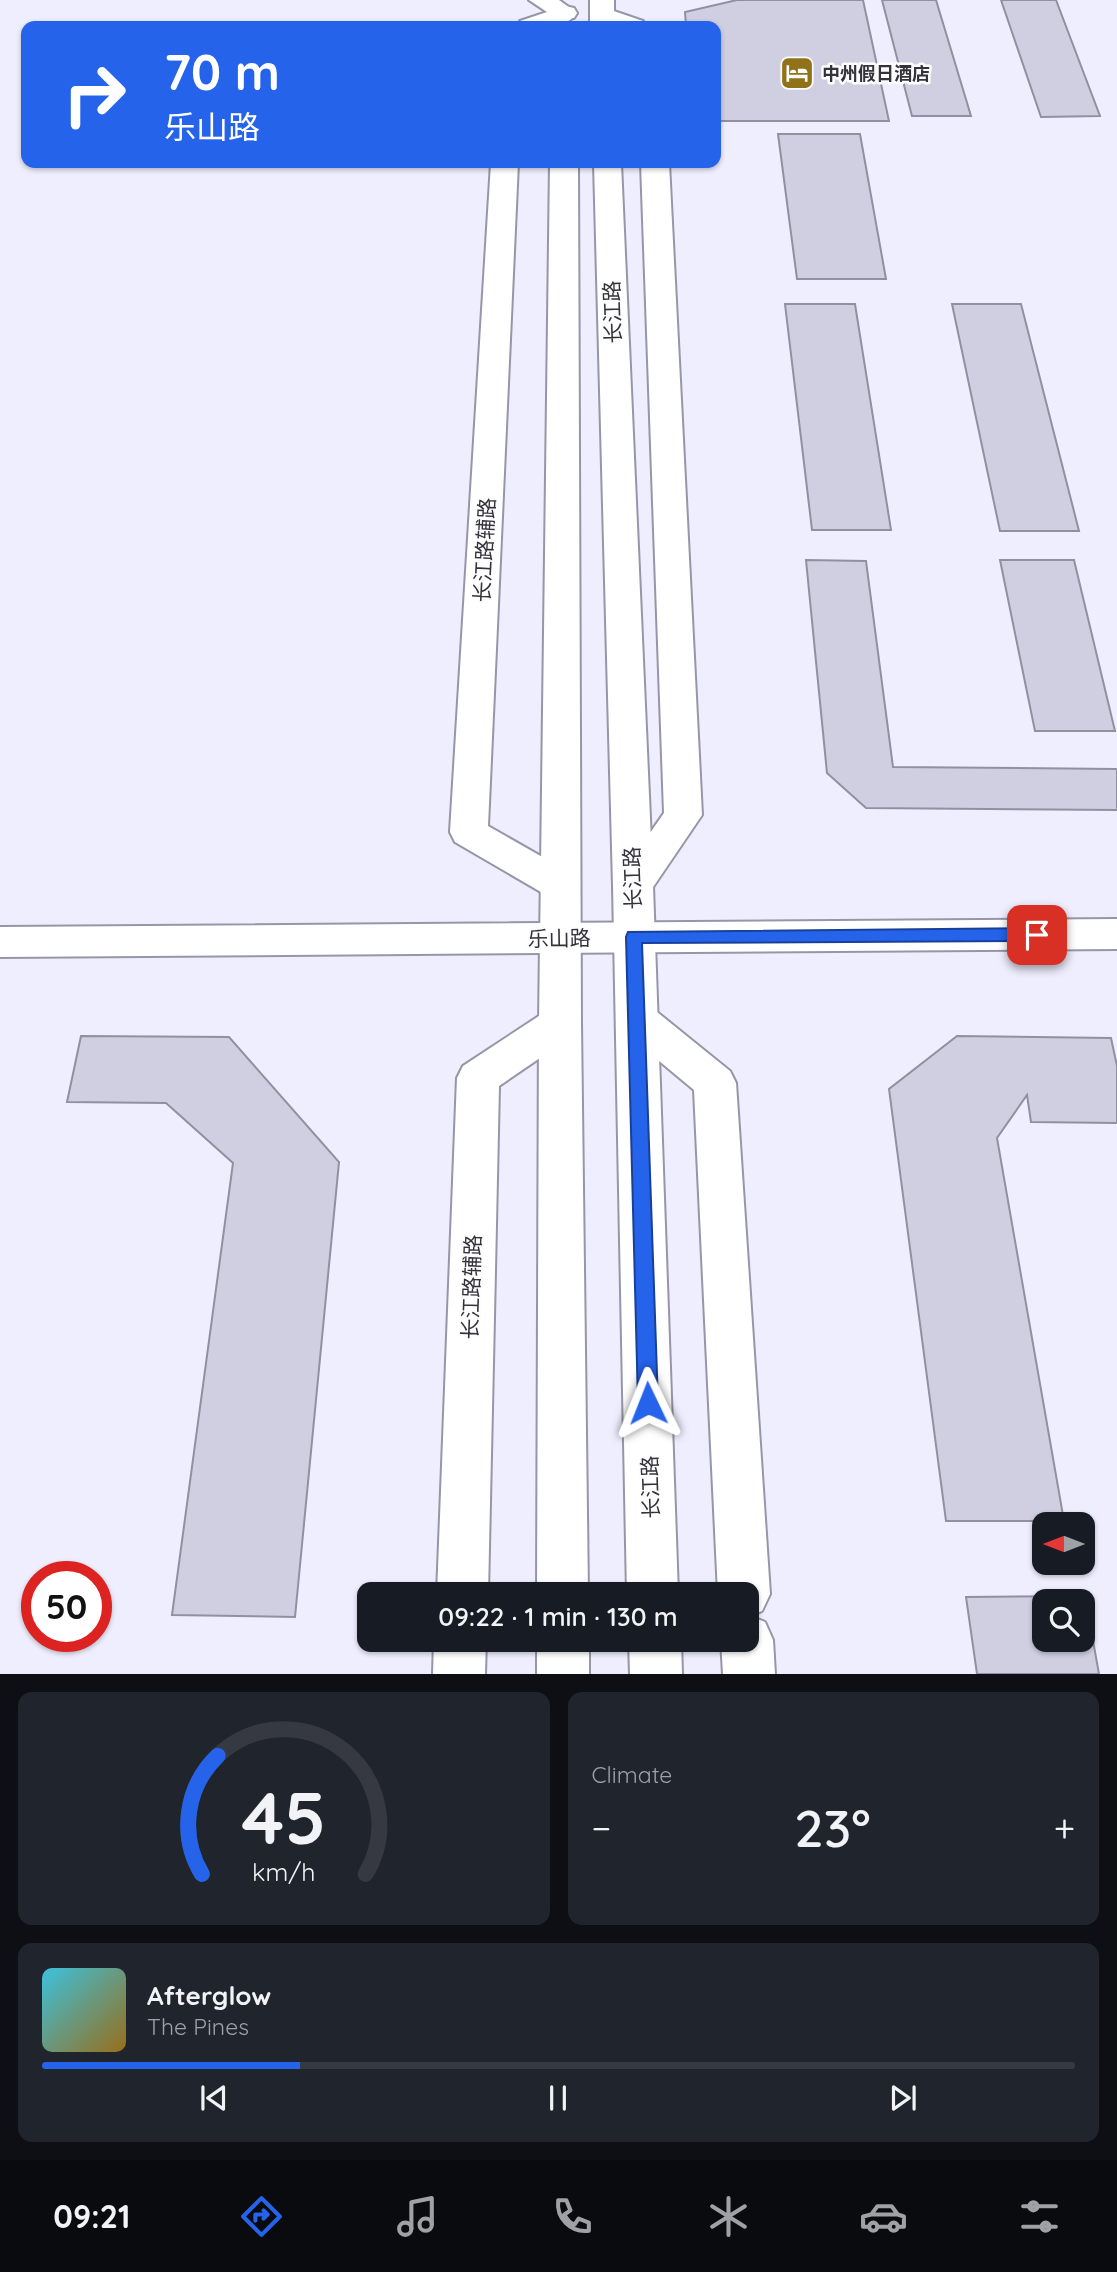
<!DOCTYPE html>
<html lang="en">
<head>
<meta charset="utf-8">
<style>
	:root { --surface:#171b24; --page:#20242c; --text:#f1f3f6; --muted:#9ea1a6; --line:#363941; --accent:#2563eb }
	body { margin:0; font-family:Quicksand,"Noto Sans SC",sans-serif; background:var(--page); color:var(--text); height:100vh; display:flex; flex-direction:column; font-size:26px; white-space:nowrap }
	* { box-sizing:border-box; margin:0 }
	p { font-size:23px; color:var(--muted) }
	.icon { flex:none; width:38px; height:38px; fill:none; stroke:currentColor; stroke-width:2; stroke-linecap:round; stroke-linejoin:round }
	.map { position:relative; height:1674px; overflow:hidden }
	.sheet { display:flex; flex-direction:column; gap:18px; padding:18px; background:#0d0f14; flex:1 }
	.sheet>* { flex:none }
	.hud { position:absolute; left:21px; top:21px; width:700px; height:147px; border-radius:14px; box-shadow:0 2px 5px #0004; background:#2563eb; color:#fff; overflow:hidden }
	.needle { width:46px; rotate:270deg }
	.controls { position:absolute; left:1032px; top:1512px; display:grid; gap:14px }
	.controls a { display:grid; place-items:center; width:63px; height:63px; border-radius:14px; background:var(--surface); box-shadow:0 2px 5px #0004; font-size:35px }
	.speed { position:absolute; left:21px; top:1561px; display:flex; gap:14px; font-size:35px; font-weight:700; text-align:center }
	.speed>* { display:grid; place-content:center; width:91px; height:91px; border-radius:50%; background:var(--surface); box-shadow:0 2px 5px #0004; line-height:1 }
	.speed .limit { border:10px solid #d22; background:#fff; color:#111 }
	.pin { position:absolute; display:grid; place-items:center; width:60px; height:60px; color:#fff; margin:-30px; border-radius:14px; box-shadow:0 4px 10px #0006 }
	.me { position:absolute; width:77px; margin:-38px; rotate:358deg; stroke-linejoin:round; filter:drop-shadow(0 0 5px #0008) }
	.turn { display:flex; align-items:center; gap:24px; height:147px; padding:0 28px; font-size:32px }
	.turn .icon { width:91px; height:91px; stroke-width:2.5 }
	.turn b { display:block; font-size:49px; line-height:60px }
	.big { font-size:52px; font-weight:600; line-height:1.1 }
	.sheet .widget { flex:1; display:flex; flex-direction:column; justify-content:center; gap:10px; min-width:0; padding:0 24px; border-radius:14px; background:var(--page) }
	.sheet .dial { align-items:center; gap:0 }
	.dial svg { height:182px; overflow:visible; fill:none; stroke:var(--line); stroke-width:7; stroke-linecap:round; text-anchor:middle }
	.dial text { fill:var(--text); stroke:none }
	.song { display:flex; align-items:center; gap:21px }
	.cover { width:84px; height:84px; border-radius:10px; background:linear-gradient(135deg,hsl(190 70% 55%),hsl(40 70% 35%)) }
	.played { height:7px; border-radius:4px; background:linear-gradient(90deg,var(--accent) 25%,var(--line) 25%) }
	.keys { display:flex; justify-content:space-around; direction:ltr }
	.heat { display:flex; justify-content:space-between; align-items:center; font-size:38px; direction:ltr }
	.sheet .tiles { flex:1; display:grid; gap:18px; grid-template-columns:1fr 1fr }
	.widget:last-child { grid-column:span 2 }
	.trip { position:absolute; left:357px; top:1582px; width:402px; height:70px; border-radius:14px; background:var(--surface); box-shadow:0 2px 5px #0004; font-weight:600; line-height:70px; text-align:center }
	.menu { display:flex; height:112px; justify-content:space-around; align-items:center; background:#090b0e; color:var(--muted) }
	.menu .icon { width:49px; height:49px }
	.menu .selected { color:var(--accent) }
	.menu b { font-size:32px; color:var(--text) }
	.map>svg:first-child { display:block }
</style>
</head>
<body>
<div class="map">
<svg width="1117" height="1674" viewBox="0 0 1117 1674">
	<rect width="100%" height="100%" fill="#efeefe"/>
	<path fill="#d0cfe2" stroke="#9190a2" stroke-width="2" fill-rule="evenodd" d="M737,0H863L889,121H716V26H686L685,12Z
		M882,0H936L971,116H912Z
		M1001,0H1056L1100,116L1041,117Z
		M778,134H860L886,279H797Z
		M785,304H855L891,530H812Z
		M952,304H1021L1079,531H1000Z
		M806,560L866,561L893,767L1117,769V810L866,808L827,773Z
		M1000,560H1074L1115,731H1035Z
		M81,1036L229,1037L339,1162L295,1617L172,1615L233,1163L166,1103L67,1102Z
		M957,1036L1111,1038L1117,1066V1123L1031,1122L1027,1095L997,1138L1064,1521H946L889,1089Z
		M1085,1596L1099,1674H977L966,1597ZM1045,1601H1083V1640H1045Z"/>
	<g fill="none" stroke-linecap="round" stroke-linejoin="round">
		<g stroke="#9796a8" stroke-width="4">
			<path id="minor" d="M565,6L574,8L577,13C566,30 535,27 517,26L520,21Z
				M602,7L643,21L646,26C629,27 601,30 590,14L593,9Z
				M491,163H518L488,826L574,875L580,885L574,895L560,899L546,895L455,842L450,832Z
				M641,163H669L702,815L647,896L633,900L619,896L613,886L664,813Z
				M637,1003L652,1008L730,1071L736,1083L770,1594L762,1611L750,1616L765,1622L773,1640L775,1674H723L721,1640H747V1594H718L694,1090L622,1030L616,1019L622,1008Z
				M560,1007L575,1012L581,1023L575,1034L499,1086L488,1594H437L457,1078L463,1066L545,1012Z
				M434,1640H486L485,1674H433Z"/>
		</g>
		<g stroke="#9796a8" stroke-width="4">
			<path id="tertiary" d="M1117,919V949L0,957V927Z"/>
		</g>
		<g stroke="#9796a8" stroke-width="4">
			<path id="secondary" d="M529,0H559L577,13L574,18H556Z
				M590,0H614V26H590Z
				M550,163H578L581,1023L588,1594H537L539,1023Z
				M594,163H621L653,886L678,1594H627L613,886Z
				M537,1640H589V1674H537Z
				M629,1640H681L682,1674H630Z"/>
		</g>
		<use href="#minor" fill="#fff" fill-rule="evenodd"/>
		<use href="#tertiary" fill="#fff" fill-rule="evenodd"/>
		<use href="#secondary" fill="#fff" fill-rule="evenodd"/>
	</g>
	<path fill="#2563eb" stroke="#184099" stroke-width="2" d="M1037,928L1045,935L1037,941L642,943L658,1403L655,1409L648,1412L641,1409L638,1403L626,937L628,932Z"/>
	<defs>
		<g id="hotel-square" transform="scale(1.75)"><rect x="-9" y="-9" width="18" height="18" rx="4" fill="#917218" stroke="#fdfdfd"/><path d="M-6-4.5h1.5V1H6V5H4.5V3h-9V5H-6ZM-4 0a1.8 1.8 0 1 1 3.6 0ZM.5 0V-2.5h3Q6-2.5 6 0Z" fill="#fff"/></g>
	</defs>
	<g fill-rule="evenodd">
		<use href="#hotel-square" x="797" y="73"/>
	</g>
	<g text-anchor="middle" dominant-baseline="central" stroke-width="5" stroke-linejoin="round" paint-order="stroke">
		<g font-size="18" font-weight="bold" fill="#34333b" stroke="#fdfdfd" text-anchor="start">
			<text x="822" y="73">中州假日酒店</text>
		</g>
		<g font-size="21" fill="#34333b" stroke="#fdfdfd">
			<text transform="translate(612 312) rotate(-92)">长江路</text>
			<text transform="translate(484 550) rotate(-87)">长江路辅路</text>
			<text transform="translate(632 878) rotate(-92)">长江路</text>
			<text transform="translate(559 938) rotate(-1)">乐山路</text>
			<text transform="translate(471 1287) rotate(-88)">长江路辅路</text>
			<text transform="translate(650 1487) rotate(-92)">长江路</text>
		</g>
	</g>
</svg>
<div class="controls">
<a><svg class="needle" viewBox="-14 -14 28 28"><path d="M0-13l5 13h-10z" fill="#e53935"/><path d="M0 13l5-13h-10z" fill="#9ea1a6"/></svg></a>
<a><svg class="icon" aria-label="search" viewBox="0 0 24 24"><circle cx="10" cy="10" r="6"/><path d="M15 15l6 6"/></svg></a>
</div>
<div class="speed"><div class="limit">50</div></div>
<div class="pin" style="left:1037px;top:935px;background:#d93025"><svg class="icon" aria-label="arrive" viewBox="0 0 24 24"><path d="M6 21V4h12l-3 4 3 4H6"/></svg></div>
<svg class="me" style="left:648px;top:1403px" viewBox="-20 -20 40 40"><path d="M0-17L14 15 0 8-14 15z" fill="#2563eb" stroke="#fff" stroke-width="4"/></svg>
<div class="trip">09:22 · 1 min · 130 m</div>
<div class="hud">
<div class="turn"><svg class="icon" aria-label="right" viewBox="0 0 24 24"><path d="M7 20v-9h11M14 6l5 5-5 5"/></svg><div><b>70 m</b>乐山路</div></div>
</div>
</div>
<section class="sheet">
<div class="tiles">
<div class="widget dial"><svg viewBox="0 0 100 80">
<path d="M14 69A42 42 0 1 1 86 69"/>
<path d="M14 69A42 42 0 0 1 21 17" stroke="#2563eb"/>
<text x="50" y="56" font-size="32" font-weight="700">45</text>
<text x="50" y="72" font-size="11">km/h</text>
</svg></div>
<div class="widget"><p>Climate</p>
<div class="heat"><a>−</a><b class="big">23°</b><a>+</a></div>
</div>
<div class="widget">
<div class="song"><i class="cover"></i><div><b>Afterglow</b><p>The Pines</p></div></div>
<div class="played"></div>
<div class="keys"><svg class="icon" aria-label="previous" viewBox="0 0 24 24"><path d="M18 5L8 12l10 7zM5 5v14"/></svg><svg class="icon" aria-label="pause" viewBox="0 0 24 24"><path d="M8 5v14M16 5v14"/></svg><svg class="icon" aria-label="next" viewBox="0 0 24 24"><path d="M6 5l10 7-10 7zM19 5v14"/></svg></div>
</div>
</div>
</section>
<nav class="menu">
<b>09:21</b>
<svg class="icon selected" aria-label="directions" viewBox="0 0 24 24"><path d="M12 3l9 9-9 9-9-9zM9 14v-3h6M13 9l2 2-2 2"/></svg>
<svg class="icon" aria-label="music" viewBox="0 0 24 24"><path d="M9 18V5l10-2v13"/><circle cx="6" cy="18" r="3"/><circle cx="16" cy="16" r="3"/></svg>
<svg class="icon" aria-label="phone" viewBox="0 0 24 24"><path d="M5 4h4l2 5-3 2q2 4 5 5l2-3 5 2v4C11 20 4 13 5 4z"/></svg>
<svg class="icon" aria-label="climate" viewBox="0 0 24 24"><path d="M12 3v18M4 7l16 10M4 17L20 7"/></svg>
<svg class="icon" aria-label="car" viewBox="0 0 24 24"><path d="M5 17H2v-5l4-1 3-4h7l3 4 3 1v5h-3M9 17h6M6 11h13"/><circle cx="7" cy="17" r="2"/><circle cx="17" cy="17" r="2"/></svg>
<svg class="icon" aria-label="filters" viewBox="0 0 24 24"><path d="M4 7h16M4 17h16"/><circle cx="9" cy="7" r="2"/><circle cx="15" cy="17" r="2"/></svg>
</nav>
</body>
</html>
